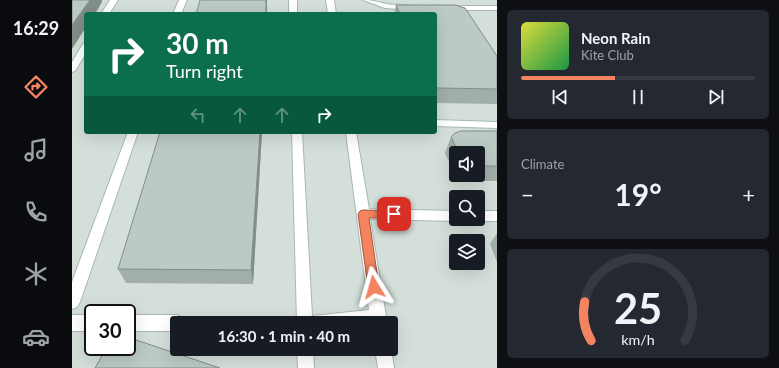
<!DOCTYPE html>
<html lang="en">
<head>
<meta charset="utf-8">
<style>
	:root { --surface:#171b24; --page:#242831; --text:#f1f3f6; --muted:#9ea1a6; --line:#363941; --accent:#f4845f }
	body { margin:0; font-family:Lato,sans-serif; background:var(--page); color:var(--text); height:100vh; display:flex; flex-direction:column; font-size:15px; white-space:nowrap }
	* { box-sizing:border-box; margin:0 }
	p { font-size:13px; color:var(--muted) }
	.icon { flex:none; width:22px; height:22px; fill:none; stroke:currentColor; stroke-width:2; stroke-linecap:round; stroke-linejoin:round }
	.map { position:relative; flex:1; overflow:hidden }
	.details { display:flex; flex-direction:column; gap:10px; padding:10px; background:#0d0f14; width:282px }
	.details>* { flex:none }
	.top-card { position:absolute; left:12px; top:12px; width:353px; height:122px; border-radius:4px; box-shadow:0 4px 16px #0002; background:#0b6e4f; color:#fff; overflow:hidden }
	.fabs { position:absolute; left:377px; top:146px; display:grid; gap:8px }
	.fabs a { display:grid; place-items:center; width:36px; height:36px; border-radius:4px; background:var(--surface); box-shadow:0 4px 16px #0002; font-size:20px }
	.speed { position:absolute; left:12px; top:304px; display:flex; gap:8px; font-size:20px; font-weight:700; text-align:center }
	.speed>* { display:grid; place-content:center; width:52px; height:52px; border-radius:50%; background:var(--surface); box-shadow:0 4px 16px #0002; line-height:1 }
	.speed .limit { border:2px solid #111; border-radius:6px; background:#fff; color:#111 }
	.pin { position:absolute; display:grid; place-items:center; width:34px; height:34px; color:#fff; margin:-17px; border-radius:8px; box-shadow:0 2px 6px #0006 }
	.me { position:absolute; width:44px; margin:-22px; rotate:352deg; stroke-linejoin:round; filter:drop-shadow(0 0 3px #0008) }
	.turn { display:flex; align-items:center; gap:14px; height:84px; padding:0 16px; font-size:18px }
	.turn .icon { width:52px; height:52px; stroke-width:2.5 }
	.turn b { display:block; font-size:28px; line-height:34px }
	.lanes { display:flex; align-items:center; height:38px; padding:0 16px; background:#0003; justify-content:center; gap:20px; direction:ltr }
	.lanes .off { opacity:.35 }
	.big { font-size:30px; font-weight:700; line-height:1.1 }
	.details .tile { flex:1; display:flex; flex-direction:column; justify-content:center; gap:6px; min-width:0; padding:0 14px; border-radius:6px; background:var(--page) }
	.details .dial { align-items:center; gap:0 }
	.dial svg { height:104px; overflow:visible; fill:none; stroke:var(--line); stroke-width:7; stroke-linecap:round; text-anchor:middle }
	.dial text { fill:var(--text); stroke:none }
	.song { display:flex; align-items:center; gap:12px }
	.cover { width:48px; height:48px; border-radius:6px; background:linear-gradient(135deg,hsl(60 70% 55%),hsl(140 70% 35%)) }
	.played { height:4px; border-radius:2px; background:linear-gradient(90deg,var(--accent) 40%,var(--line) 40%) }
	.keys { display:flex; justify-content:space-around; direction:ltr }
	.heat { display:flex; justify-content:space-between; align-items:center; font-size:22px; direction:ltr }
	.trip { position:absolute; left:98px; top:316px; width:228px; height:40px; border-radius:4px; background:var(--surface); box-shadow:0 4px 16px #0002; font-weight:700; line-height:40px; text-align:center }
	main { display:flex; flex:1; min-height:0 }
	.dock { display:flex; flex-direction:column; width:72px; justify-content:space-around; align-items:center; background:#090b0e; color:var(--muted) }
	.dock .icon { width:28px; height:28px }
	.dock .on { color:var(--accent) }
	.dock b { font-size:18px; color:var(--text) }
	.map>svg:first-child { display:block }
</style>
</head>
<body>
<main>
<nav class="dock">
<b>16:29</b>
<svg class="icon on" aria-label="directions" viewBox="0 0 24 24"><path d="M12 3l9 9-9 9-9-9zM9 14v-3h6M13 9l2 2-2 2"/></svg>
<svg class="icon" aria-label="music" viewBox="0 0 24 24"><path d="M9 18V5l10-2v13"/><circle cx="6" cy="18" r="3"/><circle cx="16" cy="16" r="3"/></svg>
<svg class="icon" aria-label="phone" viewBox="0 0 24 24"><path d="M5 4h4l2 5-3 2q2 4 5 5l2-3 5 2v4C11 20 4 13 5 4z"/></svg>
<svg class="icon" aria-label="climate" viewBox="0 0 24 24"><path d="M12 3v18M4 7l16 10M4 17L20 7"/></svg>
<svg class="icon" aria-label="car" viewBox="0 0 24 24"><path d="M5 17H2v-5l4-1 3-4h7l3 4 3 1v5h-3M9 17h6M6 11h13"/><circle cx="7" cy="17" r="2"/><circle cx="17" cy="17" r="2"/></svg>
</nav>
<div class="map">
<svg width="425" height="368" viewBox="0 0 425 368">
	<rect width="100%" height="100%" fill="#e6efeb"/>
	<path fill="#d4dfda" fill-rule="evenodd" d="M0,0H425V368H0ZM14,14H363V132H14ZM384,153H406V175H384ZM384,197H406V219H384ZM384,241H406V263H384ZM21,313H55V347H21ZM105,323H319V349H105Z"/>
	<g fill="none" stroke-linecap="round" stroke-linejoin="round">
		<g stroke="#a8b8b2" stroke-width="2">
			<path id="minor" d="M38,0H46L37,14H29Z
				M107,0H115L109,14H101Z
				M217,0H225V14H217Z
				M254,0H262L264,14H256Z
				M291,0C300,0 306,2 314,4C323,6 336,3 343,8L339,10L313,8Z
				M374,6H425V10H377L373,8Z
				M14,43V53L3,71L0,72V62L11,44Z
				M363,120L425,122V128L363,126Z
				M56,132H66L8,302L5,307L0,309V282Z
				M220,132H230L240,316L297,310L274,132H284L297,209L384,211V219H389L384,221L298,219L315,323H225Z
				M406,211H425V221H406L401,220L406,219Z
				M0,315H21V331H0Z
				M55,315H105L111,318L113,323H105V331H55Z
				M225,349H241L242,368H226Z
				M303,349H319L322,368H306Z"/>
		</g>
		<use href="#minor" fill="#fff" fill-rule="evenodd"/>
	</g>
	<path fill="#a1aea9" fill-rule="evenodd" d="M324,5H383L393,8L425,56V104L363,103V14H322Z
		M425,131V181H386L373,153L379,137ZM384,153H406V175H384Z
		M190,132L181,284L54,283L46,269Z
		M425,233V262L418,244Z"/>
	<path fill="#838d89" d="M18,0H30V2L23,14H14V27L0,49V25Z
		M194,0H195V14H194Z
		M188,132H190L181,284L179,270Z"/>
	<path fill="#bbcac4" stroke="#838d89" d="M0,0H18L0,25Z
		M128,0H194V14H124Z
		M324,5H383L393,8L425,56V89L366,88L363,86V14H328Z
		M389,131H425V166H406V153H387L379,137L383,133Z
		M88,132H188L179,270L46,269Z
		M55,337L148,368H23L35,347H55Z"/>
	<path fill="#f4845f" stroke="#9f563e" d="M291,210L322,211L325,212L327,214L325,217L322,218H297L307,287L306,291L302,292L298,291L296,287L286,214L288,211Z"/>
</svg>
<div class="fabs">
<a><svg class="icon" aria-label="sound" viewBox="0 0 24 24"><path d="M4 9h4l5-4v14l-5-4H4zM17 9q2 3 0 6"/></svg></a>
<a><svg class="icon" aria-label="search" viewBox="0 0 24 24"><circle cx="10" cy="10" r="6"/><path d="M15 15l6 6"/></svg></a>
<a><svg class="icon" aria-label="layers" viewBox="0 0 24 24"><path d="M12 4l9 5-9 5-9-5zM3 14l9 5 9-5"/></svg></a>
</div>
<div class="speed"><div class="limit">30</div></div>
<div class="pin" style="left:322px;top:214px;background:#d93025"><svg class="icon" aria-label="arrive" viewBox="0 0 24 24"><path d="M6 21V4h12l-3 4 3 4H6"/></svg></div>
<svg class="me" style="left:302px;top:287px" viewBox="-20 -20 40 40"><path d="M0-17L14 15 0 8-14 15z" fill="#f4845f" stroke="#fff" stroke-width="4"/></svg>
<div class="trip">16:30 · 1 min · 40 m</div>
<div class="top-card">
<div class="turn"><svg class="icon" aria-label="right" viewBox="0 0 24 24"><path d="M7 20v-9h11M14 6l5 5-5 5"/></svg><div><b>30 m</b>Turn right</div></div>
<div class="lanes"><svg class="icon off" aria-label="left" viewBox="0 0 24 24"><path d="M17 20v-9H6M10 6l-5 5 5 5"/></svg><svg class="icon off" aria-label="ahead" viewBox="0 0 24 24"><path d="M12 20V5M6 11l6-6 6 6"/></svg><svg class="icon off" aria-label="ahead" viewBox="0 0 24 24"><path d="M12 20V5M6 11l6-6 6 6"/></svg><svg class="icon" aria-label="right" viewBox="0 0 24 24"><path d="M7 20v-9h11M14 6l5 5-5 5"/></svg></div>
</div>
</div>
<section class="details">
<div class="tile">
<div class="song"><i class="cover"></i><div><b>Neon Rain</b><p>Kite Club</p></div></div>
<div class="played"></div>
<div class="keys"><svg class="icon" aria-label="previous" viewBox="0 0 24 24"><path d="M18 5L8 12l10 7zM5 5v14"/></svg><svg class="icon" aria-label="pause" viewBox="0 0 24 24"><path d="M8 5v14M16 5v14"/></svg><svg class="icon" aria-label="next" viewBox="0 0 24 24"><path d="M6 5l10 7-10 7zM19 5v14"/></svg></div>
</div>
<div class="tile"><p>Climate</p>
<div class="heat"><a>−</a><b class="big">19°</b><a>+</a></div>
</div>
<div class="tile dial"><svg viewBox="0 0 100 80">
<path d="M14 69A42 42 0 1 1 86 69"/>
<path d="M14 69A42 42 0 0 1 9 39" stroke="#f4845f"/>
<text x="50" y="56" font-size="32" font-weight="700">25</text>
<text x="50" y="72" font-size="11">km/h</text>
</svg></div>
</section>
</main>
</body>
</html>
